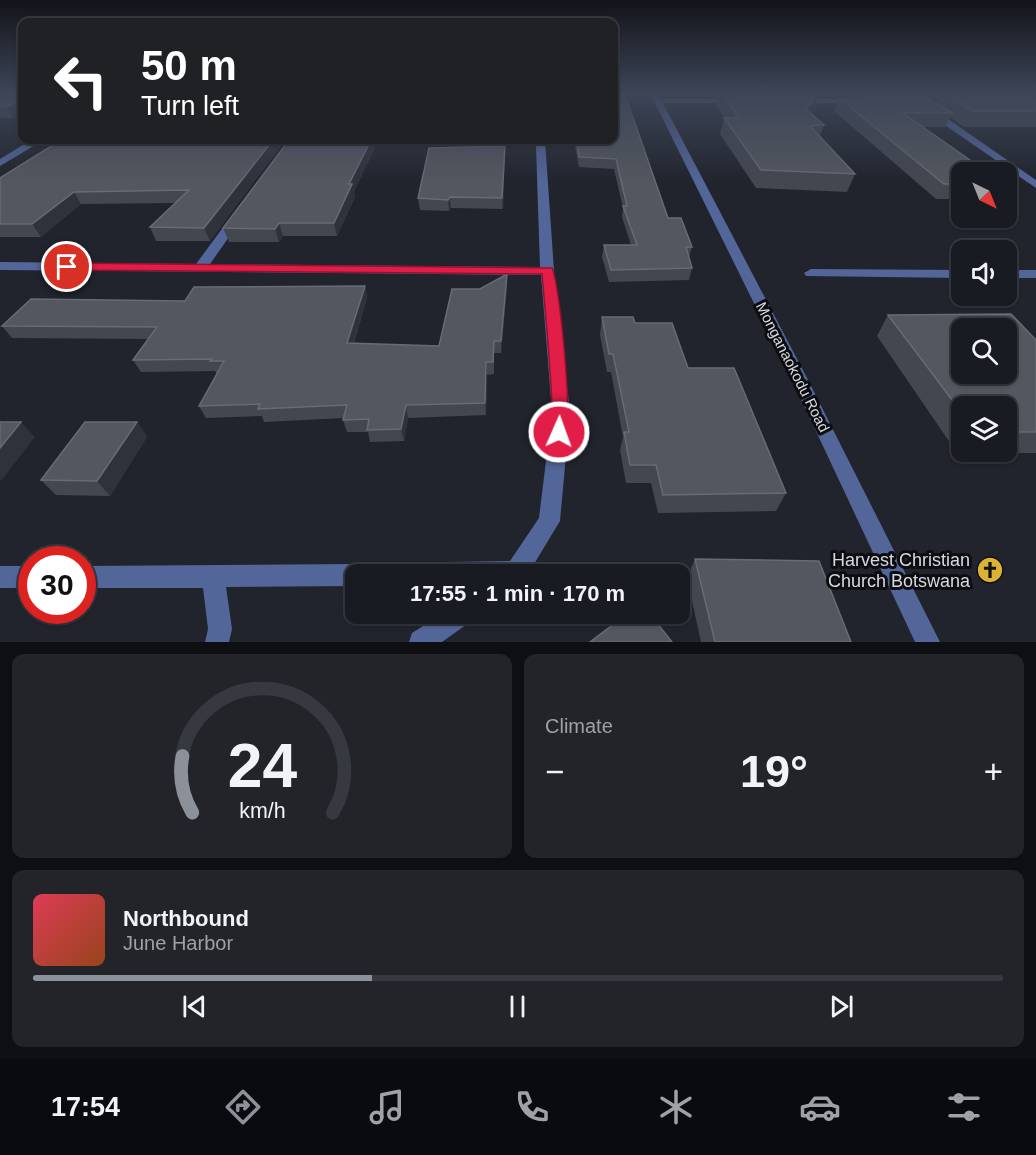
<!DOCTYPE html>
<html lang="en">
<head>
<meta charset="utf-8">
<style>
	:root { --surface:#191b22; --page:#22242a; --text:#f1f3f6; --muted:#9fa1a5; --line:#373940; --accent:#8c9099 }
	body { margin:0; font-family:Arial,sans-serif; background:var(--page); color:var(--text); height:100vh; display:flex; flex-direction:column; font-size:22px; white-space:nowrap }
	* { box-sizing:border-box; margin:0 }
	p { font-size:20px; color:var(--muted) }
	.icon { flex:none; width:33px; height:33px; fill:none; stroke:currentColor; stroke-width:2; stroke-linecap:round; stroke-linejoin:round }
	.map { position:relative; height:642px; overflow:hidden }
	.sheet { display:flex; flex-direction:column; gap:12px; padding:12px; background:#0e0f13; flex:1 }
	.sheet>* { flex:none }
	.hud { position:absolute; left:18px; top:18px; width:600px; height:126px; border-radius:12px; box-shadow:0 2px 4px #0004,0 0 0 2px var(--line); background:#202124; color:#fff; overflow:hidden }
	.needle { width:39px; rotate:137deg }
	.fabs { position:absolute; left:951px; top:162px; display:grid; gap:12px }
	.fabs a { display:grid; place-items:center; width:66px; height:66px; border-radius:12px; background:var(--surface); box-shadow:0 2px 4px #0004,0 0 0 2px var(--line); font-size:30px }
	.speed { position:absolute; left:18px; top:546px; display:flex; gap:12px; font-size:30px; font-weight:700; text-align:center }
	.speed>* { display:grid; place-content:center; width:78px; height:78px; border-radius:50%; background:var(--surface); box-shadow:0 2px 4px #0004,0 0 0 2px var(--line); line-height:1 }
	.speed .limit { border:9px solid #d22; background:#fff; color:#111 }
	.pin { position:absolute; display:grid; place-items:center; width:51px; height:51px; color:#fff; margin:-26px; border:3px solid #fff; border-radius:50%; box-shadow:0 2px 6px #0007 }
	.me { position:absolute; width:66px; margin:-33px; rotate:2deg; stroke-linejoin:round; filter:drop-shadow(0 0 4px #0008) }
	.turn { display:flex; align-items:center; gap:21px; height:126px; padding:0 24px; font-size:27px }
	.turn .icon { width:78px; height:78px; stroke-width:2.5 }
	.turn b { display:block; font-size:42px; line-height:51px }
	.big { font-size:45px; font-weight:700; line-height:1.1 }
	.sheet .widget { flex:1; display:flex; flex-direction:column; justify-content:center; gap:9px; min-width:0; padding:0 21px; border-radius:12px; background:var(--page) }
	.sheet .dial { align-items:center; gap:0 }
	.dial svg { height:156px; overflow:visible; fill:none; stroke:var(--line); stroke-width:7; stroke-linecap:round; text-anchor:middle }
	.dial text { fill:var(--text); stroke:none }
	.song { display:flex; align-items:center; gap:18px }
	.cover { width:72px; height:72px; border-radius:9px; background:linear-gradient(135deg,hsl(350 70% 55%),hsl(20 70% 35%)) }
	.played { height:6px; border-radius:3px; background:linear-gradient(90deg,var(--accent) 35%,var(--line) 35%) }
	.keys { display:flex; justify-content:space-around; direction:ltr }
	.heat { display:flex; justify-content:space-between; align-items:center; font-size:33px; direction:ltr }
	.sheet .tiles { flex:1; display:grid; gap:12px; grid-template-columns:1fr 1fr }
	.widget:last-child { grid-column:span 2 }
	.trip { position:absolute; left:345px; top:564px; width:345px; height:60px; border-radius:12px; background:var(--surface); box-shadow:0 2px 4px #0004,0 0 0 2px var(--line); font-weight:700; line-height:60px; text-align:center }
	.menu { display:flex; height:96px; justify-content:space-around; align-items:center; background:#0a0b0e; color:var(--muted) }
	.menu .icon { width:42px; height:42px }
	.menu .on { color:var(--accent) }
	.menu b { font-size:27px; color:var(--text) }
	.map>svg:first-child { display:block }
</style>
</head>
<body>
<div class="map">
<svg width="1036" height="642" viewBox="0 0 1036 642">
	<rect width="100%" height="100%" fill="#21242d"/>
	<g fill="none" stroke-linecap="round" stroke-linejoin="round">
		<path fill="#53669a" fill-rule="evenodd" d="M650,93H658L661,99H736L740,101L736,103H663L807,378L940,642H915L791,378Z
			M796,99H856L860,101L856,103H793L792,101Z
			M929,110H935L1036,180V188L929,114Z
			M31,140H81L82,141L77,144H37L0,166V159Z
			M256,140H306L310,142L305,145H257L252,142Z
			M352,140H545L554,271L570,412L560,521L528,574H378L381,566L389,563L510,561L539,518L552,412L541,275L0,270V262L196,264L233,214L237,213L243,217L210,264L540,267L536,146L353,145L348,142Z
			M811,269L962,270V278L806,276L804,273Z
			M1006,270H1036V278H1006Z
			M356,564L364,567L367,574H356V586L226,587L232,629L229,642H205L208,629L203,588H82V566Z
			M0,566H32V588H0Z
			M442,614H474L470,622L442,642H409L412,633Z"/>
	</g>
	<path fill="#434750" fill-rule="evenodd" d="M0,93L13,118H0Z
		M708,93H773L776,96H818L813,111L811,114L824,125L820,136L855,174L847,192L756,188L720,134L724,118L716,105L718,97H710Z
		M852,93H1027L1036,98V127H964L950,117L945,127H922L962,172V199H936L834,111L839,98L873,97H858ZM928,97L938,98L936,103Z
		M61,140H277L280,147L210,241H156L150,227L175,203L81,204L41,237H0V178Z
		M289,140H373L375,148L354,191L355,197L337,236H283L279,242H229L223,228Z
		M574,140H614L668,218L692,247L689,257L692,268L689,280L609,282L602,257L604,245H631L622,217L623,208L614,169L579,167Z
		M505,146L503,209L451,208L449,211L420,210L418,198Z
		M365,286L367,298L354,343L439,346L480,289L507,286L501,353H494V374L487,375L486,415L408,418L404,441L370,442L368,432H347L343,420L344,418L264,422L262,416L206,418L199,406L217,374L215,371L141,372L133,360L148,339L12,338L2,326L185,301Z
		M888,315L1036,340V453H957L877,336ZM962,406H1006V452H962Z
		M602,317L635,323L688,368L786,493L776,511L658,513L651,483H626L620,450L623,437L611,372H607L600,335Z
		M137,422L147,437L110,496L56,495L41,480Z
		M695,559L851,642H701L687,578Z"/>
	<path fill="#2f323b" d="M818,96L813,111L801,125L806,109Z
		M22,100V114L13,118L6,107Z
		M273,140H277L280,147L210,241L204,228Z
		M371,140H373L375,148L354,191L355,197L337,236L334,223L349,184Z
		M505,146V156L503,209L502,198Z
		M74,192L81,204L41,237L32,224Z
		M450,197L451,208L449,211L448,200Z
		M279,223L283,236L279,242L275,229Z
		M507,274V286L501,353V341Z
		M365,286L367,298L350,355L347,343Z
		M486,362L487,375L486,415L485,403Z
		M406,405L408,418L404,441L401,429Z
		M21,422L35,437L1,481L0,480V448Z
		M137,422L147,437L110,496L97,481Z"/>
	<path fill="#53575f" stroke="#686b73" stroke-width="1.5" fill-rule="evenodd" d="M0,93H22V100L6,107H0Z
		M614,93H623L629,106L668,218H681L692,247H686L692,268L611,270L604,245H637L623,206H627L616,159L579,157L577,140H614Z
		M722,93H773L776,96H818L806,109L824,125L810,126L855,174L761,170L724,118H739Z
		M875,93H921L952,113H903L987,172H962V184H944L839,98H881Z
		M945,93H1027L1036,98V111H972Z
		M61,140H273L204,228L150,227L189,190L74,192L32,224H0V178Z
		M289,140H371L349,184H352L334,223H279L275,229L223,228Z
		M505,146L502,198L450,197L448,200L418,198L429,148Z
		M507,274L501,341H494L493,362H486L485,403L406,405L401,429L367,430L369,419L343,420L347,405L258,409L260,404L199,406L224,361H210L212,359L133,360L157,327L2,326L31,299L185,301L194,287L365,286L347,343L439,346L452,289H480Z
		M1011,314L1036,340V432H1006V406H962V413L888,315ZM962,328H1006V374H962Z
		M602,317H633L635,323H672L688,368H734L786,493L663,495L656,465H630L624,432H629L613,354H609Z
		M0,422H21L0,448Z
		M85,422H137L97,481L41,480Z
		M695,559L819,561L851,642H715Z
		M627,614H650L672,642H590Z"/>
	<linearGradient id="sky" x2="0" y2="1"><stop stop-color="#121419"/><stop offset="0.51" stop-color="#3d4557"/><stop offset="1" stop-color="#3d4557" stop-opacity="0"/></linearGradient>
	<rect width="1036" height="183" fill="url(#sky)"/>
	<path fill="#e11d48" stroke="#92132f" stroke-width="1.5" d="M67,263L552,268C560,285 573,421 565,436L559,438L553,436C549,427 553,415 552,404C550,361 546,318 542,274L62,270L61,267Z"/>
	<defs>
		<g id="church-disc" transform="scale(1.35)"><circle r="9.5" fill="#ddb133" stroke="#0c0d11"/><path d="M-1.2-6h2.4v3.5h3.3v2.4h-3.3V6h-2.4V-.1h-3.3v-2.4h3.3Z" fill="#111"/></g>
	</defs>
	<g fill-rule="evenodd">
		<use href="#church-disc" x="990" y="570"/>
	</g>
	<g text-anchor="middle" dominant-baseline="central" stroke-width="6" stroke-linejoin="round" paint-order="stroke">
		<g font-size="15" fill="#d7d9df" stroke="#0c0d11">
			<text transform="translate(793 367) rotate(63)">Monganaokodu Road</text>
		</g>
		<g font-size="18" fill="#d7d9df" stroke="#0c0d11" text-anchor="end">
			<text x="970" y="560">Harvest Christian<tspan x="970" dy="21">Church Botswana</tspan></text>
		</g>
	</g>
</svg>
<div class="fabs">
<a><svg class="needle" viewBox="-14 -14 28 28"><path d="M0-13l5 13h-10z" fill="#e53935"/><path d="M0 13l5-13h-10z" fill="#9fa1a5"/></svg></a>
<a><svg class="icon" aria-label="sound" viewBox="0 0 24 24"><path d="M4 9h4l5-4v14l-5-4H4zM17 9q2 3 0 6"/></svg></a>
<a><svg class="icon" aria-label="search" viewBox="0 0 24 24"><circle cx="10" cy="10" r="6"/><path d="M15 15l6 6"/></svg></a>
<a><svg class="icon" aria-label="layers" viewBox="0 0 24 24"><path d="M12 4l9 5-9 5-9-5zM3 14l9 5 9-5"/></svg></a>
</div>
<div class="speed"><div class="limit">30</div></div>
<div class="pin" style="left:67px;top:267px;background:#d93025"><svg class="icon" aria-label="arrive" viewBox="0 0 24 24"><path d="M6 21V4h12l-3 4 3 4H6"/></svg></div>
<svg class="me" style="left:559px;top:432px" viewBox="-20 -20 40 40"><circle r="17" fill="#e11d48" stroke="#fff" stroke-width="3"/><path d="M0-11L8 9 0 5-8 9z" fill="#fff"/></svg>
<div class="trip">17:55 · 1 min · 170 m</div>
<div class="hud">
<div class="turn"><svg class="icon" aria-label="left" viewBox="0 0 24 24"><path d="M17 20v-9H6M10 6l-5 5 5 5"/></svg><div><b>50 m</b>Turn left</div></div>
</div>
</div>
<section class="sheet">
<div class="tiles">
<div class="widget dial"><svg viewBox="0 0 100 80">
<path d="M14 69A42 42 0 1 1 86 69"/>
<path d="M14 69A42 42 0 0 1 9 40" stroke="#8c9099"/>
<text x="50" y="56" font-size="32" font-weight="700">24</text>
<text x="50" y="72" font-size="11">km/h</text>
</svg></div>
<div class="widget"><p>Climate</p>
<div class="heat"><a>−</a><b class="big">19°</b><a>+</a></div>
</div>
<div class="widget">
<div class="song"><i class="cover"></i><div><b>Northbound</b><p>June Harbor</p></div></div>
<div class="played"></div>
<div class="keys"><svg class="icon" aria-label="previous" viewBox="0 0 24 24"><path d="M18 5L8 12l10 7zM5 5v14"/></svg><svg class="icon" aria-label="pause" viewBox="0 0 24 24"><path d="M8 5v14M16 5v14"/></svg><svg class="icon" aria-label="next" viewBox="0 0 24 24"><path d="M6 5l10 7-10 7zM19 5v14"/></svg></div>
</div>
</div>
</section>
<nav class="menu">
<b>17:54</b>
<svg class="icon on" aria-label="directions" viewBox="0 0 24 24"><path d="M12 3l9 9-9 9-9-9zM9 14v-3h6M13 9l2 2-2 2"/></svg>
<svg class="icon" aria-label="music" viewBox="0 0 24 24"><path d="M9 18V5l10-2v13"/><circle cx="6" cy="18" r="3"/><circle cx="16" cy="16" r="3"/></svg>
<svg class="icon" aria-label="phone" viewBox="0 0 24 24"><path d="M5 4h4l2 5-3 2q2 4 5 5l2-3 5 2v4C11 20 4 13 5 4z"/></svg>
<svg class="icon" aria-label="climate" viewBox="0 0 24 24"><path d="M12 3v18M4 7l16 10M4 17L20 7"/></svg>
<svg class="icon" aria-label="car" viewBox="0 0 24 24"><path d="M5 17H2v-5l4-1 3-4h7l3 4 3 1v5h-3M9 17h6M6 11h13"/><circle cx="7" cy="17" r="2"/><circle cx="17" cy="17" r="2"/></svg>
<svg class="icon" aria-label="filters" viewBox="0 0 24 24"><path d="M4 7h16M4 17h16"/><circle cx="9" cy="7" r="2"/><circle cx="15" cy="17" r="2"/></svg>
</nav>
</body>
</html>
